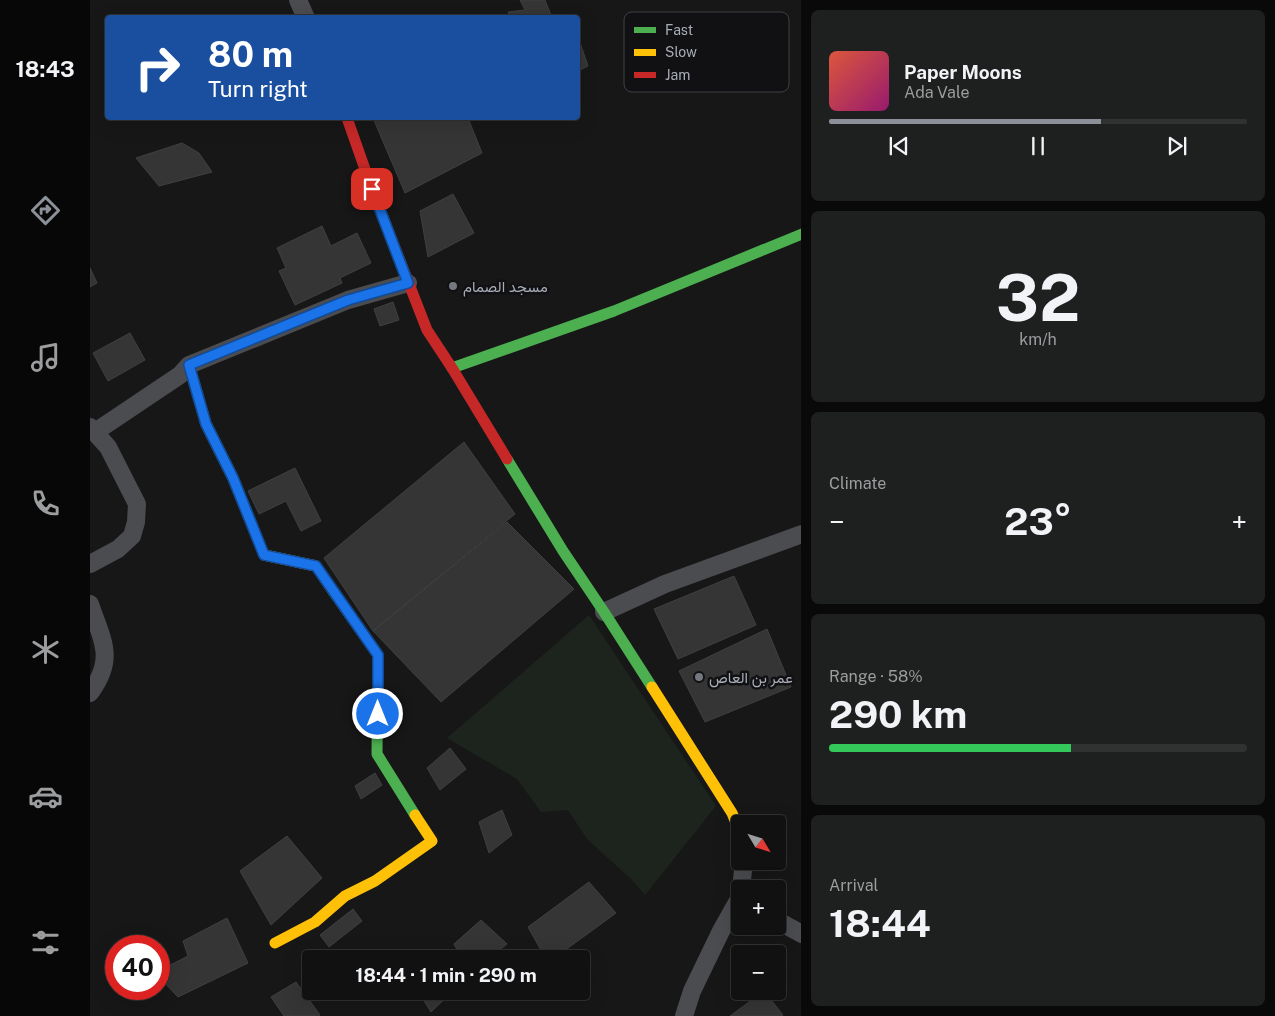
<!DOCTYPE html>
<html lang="en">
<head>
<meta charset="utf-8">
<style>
	:root { --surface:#111; --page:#1e1f1f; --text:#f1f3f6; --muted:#9c9d9f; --line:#303131; --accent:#8c9099 }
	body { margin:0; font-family:"Public Sans",Vazirmatn,sans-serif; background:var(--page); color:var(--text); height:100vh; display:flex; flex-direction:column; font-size:19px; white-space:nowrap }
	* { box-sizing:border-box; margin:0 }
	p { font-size:16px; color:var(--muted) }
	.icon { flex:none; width:28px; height:28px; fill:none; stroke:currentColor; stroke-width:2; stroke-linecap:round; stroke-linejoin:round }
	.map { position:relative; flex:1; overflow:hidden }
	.sheet { display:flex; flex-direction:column; gap:10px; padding:10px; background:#090909; width:474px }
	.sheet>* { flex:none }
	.top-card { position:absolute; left:15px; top:15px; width:475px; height:105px; border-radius:5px; box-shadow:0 5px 20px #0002,0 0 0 1px var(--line); background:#1a4fa0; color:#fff; overflow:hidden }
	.needle { width:32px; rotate:128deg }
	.tools { position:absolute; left:641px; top:815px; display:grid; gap:10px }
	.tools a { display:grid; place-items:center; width:55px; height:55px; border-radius:5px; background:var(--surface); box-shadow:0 5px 20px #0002,0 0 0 1px var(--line); font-size:25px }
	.speed { position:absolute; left:15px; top:935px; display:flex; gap:10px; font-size:25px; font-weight:700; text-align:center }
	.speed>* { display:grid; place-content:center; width:65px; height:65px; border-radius:50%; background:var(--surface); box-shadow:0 5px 20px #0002,0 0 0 1px var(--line); line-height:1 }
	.speed .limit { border:8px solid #d22; background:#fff; color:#111 }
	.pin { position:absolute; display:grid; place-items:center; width:42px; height:42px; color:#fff; margin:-21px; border-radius:10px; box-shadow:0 2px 8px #0006 }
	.me { position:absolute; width:55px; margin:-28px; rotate:0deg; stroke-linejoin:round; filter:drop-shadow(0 0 4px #0008) }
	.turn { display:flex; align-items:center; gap:18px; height:105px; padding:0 20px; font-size:22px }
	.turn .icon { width:65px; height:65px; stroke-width:2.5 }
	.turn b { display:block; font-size:35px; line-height:42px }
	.big { font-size:38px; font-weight:700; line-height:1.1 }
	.sheet .tile { flex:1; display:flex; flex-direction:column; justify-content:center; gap:8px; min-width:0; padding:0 18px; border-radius:8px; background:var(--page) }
	.sheet .dial { align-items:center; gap:0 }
	.dial b { font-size:65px; line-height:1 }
	.song { display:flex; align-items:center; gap:15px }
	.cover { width:60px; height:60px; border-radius:8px; background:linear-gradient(135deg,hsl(10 70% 55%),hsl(320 70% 35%)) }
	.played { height:5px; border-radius:2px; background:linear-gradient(90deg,var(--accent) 65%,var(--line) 65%) }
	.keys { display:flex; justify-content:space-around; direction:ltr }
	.heat { display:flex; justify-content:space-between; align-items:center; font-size:28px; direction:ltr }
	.charge { height:8px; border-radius:4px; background:linear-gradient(90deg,#34c759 58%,var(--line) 0) }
	.trip { position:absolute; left:212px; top:950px; width:288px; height:50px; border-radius:5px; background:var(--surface); box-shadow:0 5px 20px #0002,0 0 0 1px var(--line); font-weight:700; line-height:50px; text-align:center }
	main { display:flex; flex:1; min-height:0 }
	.tab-bar { display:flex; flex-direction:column; width:90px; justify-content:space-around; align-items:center; background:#070707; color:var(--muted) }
	.tab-bar .icon { width:35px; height:35px }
	.tab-bar .on { color:var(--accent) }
	.tab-bar b { font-size:22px; color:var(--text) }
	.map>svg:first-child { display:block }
</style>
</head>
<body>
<main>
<nav class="tab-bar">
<b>18:43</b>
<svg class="icon on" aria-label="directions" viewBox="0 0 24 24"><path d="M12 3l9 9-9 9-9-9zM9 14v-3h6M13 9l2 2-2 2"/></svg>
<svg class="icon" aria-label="music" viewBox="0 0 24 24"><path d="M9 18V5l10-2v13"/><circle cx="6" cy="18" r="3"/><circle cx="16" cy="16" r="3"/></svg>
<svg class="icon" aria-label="phone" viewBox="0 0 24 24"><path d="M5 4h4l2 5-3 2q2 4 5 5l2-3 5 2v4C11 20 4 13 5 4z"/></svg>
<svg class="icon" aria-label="climate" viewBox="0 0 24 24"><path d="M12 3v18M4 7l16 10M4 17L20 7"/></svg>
<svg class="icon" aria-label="car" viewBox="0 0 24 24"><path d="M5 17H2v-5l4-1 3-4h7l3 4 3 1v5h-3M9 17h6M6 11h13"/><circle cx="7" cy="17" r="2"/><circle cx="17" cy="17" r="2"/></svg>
<svg class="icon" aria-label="filters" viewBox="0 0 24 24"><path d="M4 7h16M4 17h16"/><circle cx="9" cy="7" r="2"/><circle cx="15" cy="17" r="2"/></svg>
</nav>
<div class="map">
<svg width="712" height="1016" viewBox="0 0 712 1016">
	<rect width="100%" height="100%" fill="#171717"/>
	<path fill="#1d241e" d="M499,615L626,806L555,895L542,880L497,839L478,810L451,812L427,779L357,738Z"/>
	<path fill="#353536" stroke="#3f4043" d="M430,0H455L462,18H421L418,12L435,10Z
		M488,37L498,66L488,71Z
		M283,118H378L392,153L315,193Z
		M92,143L109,153L122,172L69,186L46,158Z
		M363,194L384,233L338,257L330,211Z
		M232,226L241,246L267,233L281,263L250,278L252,283L205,305L189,271L196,268L187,248Z
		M0,268L7,283L0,287Z
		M303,302L309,320L290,326L284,309Z
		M40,333L55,360L18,381L3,353Z
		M374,442L425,514L283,631L234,558Z
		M205,468L231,521L211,531L196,501L169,514L158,491Z
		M417,522L484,589L351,702L283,631Z
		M644,576L666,625L588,659L564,609Z
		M677,629L701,687L615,722L589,671Z
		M360,748L376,769L350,790L337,768Z
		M285,773L292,785L271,799L265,786Z
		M412,810L422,835L399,853L389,822Z
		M197,836L232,878L181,925L150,871Z
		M499,882L526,913L463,959H456L438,927Z
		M263,909L272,921L239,947L230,935Z
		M137,918L158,963L88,997L69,977V971L98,956L93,941Z
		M391,920L417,944L398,959H372L364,944Z
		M206,982L230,1015L228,1016H194L181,997Z
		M328,991H363L341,1012Z
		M674,991L693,1015L691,1016H640Z"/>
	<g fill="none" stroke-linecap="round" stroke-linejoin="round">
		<path stroke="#4b4c50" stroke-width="18" d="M208,0L216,18
			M0,427L18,447L47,504L46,522L42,536L28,549L0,564
			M5,432L90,375L99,365L258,300L318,283
			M0,604C12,640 26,658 0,693
			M514,612L575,584L712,534
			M651,889L654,861
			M688,921L712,934
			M594,1016L602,991L631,931L649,899L650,895"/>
		<path stroke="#4caf50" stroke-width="11" d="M362,368L524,311L712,234
			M417,459L473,551L514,612L562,687
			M243,591L288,655L287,754L325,815"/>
		<path stroke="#ffc107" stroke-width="11" d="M99,365L116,424L143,478L174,555L226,566L243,591
			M562,687L642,813L650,832
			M185,943L225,922L255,896L285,881L342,841L325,815"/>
		<path stroke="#c62828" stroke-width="11" d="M257,118L282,189L337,330L362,368L417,459"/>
	</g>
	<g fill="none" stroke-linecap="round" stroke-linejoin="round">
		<g stroke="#114b97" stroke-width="12">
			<path id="route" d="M282,189L318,283L258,300L99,365L116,424L143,478L174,555L226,566L288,655V714"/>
		</g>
		<use href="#route" stroke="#1a73e8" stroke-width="9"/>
	</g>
	<g fill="#757880" stroke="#111113" stroke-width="2">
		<circle cx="363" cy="286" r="5"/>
		<circle cx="609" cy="677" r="5"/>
	</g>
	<g text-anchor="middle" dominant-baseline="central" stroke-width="5" stroke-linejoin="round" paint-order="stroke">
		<g font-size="15" fill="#a8adb8" stroke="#111113" text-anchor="start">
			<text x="373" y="286">مسجد الصمام</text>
			<text x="619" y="677">عمر بن العاص</text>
		</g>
	</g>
	<rect x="534" y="12" width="165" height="80" rx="8" fill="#111113" stroke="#3e4045" stroke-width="1"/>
	<rect x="544" y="27" width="22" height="6" fill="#4caf50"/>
	<rect x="544" y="49" width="22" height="7" fill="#ffc107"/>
	<rect x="544" y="72" width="22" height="6" fill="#c62828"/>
	<g font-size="14" fill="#a8adb8">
		<text x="575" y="35">Fast</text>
		<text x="575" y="57">Slow</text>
		<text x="575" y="80">Jam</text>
	</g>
</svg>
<div class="tools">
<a><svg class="needle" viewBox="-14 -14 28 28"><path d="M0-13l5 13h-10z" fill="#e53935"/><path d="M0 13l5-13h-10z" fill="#9c9d9f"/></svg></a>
<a>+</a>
<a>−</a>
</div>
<div class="speed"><div class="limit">40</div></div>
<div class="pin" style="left:282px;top:189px;background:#d93025"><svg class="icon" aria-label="arrive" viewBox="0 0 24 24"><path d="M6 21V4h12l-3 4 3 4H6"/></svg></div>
<svg class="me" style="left:288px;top:714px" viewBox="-20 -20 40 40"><circle r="17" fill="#1a73e8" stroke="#fff" stroke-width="3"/><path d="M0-11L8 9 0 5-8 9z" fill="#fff"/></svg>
<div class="trip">18:44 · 1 min · 290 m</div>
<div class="top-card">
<div class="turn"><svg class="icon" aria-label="right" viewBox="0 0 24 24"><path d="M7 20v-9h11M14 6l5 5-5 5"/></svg><div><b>80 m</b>Turn right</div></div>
</div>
</div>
<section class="sheet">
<div class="tile">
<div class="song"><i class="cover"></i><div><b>Paper Moons</b><p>Ada Vale</p></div></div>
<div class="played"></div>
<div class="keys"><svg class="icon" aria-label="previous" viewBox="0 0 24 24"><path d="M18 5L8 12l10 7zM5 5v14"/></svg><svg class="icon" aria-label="pause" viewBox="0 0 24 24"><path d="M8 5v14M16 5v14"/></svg><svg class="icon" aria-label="next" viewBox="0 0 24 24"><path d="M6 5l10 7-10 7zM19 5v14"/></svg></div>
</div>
<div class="tile dial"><b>32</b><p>km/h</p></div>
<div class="tile"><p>Climate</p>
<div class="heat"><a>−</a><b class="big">23°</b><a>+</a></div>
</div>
<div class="tile"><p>Range · 58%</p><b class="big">290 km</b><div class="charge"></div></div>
<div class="tile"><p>Arrival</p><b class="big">18:44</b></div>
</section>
</main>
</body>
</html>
